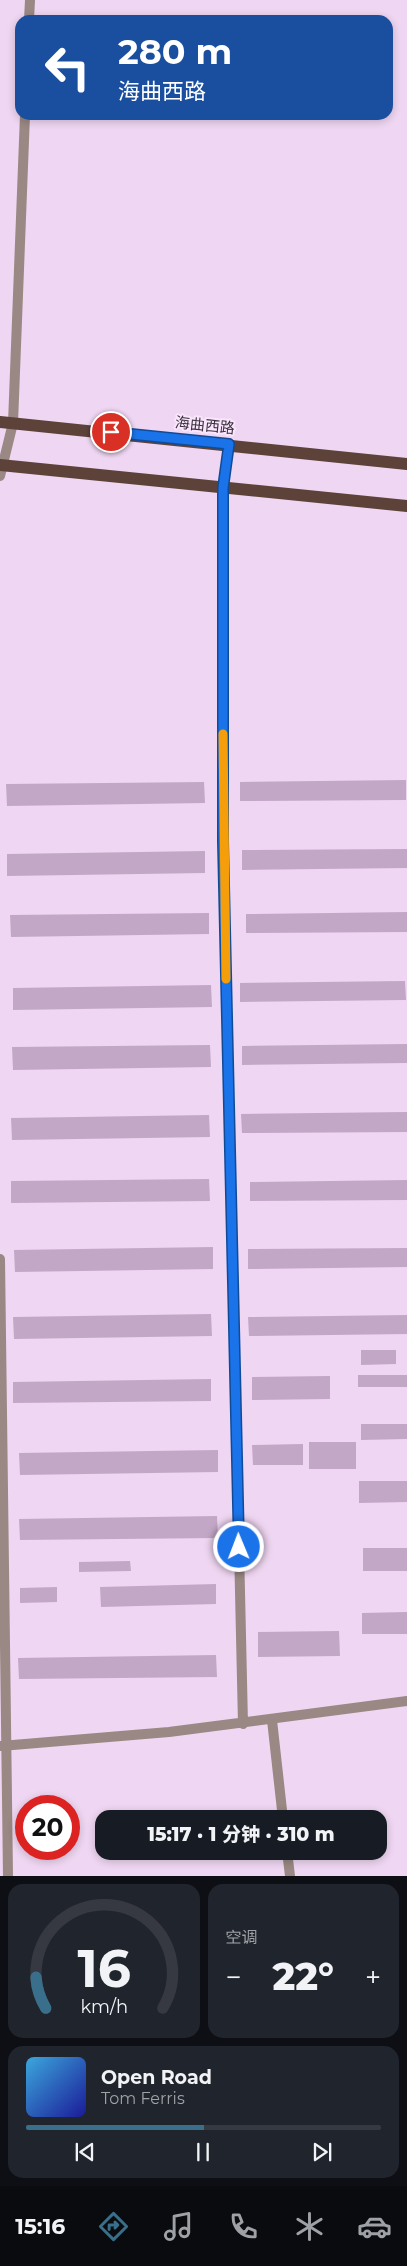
<!DOCTYPE html>
<html lang="zh">
<head>
<meta charset="utf-8">
<style>
	:root { --surface:#171b24; --page:#20242c; --text:#f1f3f6; --muted:#9ea1a6; --line:#363941; --accent:#396f8a }
	body { margin:0; font-family:Montserrat,"Noto Sans SC",sans-serif; background:var(--page); color:var(--text); height:100vh; display:flex; flex-direction:column; font-size:19px; white-space:nowrap }
	* { box-sizing:border-box; margin:0 }
	p { font-size:16px; color:var(--muted) }
	.icon { flex:none; width:28px; height:28px; fill:none; stroke:currentColor; stroke-width:2; stroke-linecap:round; stroke-linejoin:round }
	.map { position:relative; height:1876px; overflow:hidden }
	.side { display:flex; flex-direction:column; gap:8px; padding:8px; background:#0d0f14; flex:1 }
	.side>* { flex:none }
	.banner { position:absolute; left:15px; top:15px; width:378px; height:105px; border-radius:15px; box-shadow:0 2px 8px #0003; background:#1a4fa0; color:#fff; overflow:hidden }
	.speed { position:absolute; left:15px; top:1795px; display:flex; gap:10px; font-size:25px; font-weight:700; text-align:center }
	.speed>* { display:grid; place-content:center; width:65px; height:65px; border-radius:50%; background:var(--surface); box-shadow:0 2px 8px #0003; line-height:1 }
	.speed .limit { border:8px solid #d22; background:#fff; color:#111 }
	.pin { position:absolute; display:grid; place-items:center; width:42px; height:42px; color:#fff; margin:-21px; border:2px solid #fff; border-radius:50%; box-shadow:0 1px 5px #0007 }
	.me { position:absolute; width:55px; margin:-28px; rotate:359deg; stroke-linejoin:round; filter:drop-shadow(0 0 4px #0008) }
	.turn { display:flex; align-items:center; gap:18px; height:105px; padding:0 20px; font-size:22px }
	.turn .icon { width:65px; height:65px; stroke-width:2.5 }
	.turn b { display:block; font-size:35px; line-height:42px }
	.big { font-size:38px; font-weight:800; line-height:1.1 }
	.side .card { flex:1; display:flex; flex-direction:column; justify-content:center; gap:8px; min-width:0; padding:0 18px; border-radius:15px; background:var(--page) }
	.side .dial { align-items:center; gap:0 }
	.dial svg { height:130px; overflow:visible; fill:none; stroke:var(--line); stroke-width:7; stroke-linecap:round; text-anchor:middle }
	.dial text { fill:var(--text); stroke:none }
	.song { display:flex; align-items:center; gap:15px }
	.cover { width:60px; height:60px; border-radius:8px; background:linear-gradient(135deg,hsl(200 70% 55%),hsl(240 70% 35%)) }
	.played { height:5px; border-radius:2px; background:linear-gradient(90deg,var(--accent) 50%,var(--line) 50%) }
	.keys { display:flex; justify-content:space-around; direction:ltr }
	.heat { display:flex; justify-content:space-between; align-items:center; font-size:28px; direction:ltr }
	.side .tiles { flex:1; display:grid; gap:8px; grid-template-columns:1fr 1fr }
	.card:last-child { grid-column:span 2 }
	.trip { position:absolute; left:95px; top:1810px; width:292px; height:50px; border-radius:15px; background:var(--surface); box-shadow:0 2px 8px #0003; font-weight:800; line-height:50px; text-align:center }
	.tab-bar { display:flex; height:80px; justify-content:space-around; align-items:center; background:#090b0e; color:var(--muted) }
	.tab-bar .icon { width:35px; height:35px }
	.tab-bar .current { color:var(--accent) }
	.tab-bar b { font-size:22px; color:var(--text) }
	.map>svg:first-child { display:block }
</style>
</head>
<body>
<div class="map">
<svg width="407" height="1876" viewBox="0 0 407 1876">
	<rect width="100%" height="100%" fill="#efd6f2"/>
	<path fill="#c3a7c7" d="M406,780V800L240,801V782Z
		M204,782L205,803L7,806L6,784Z
		M407,849V868L242,870V850Z
		M205,851V873L7,876V854Z
		M407,912V932L246,933V914Z
		M209,913V934L11,937L10,915Z
		M405,981L406,1000L240,1002V983Z
		M211,985L212,1007L13,1010V988Z
		M407,1044V1063L242,1065V1046Z
		M210,1045L211,1067L13,1070L12,1047Z
		M407,1112V1132L242,1133L241,1114Z
		M209,1115L210,1137L12,1140L11,1118Z
		M209,1179L210,1201L11,1203V1181Z
		M407,1180V1200L250,1201V1182Z
		M213,1247V1269L15,1272L14,1250Z
		M407,1248V1267L248,1269V1249Z
		M211,1314L212,1336L14,1339L13,1317Z
		M407,1315V1334L249,1336L248,1317Z
		M361,1350H396V1364L361,1365Z
		M358,1375H407V1387H358Z
		M330,1376V1399L252,1400V1377Z
		M211,1379V1401L13,1403V1382Z
		M361,1424H407V1439L361,1440Z
		M309,1442H356V1469H309Z
		M303,1444V1465H253L252,1445Z
		M218,1450V1472L20,1475L19,1453Z
		M359,1481H407V1502L359,1503Z
		M217,1516L218,1538L20,1540L19,1519Z
		M363,1548H407V1571H363Z
		M130,1561L131,1571L79,1572V1562Z
		M216,1584V1604L101,1607L100,1587Z
		M57,1587V1602L20,1603V1588Z
		M407,1612V1634H362V1613Z
		M339,1631L340,1656L258,1657V1632Z
		M216,1655L217,1677L19,1679L18,1658Z"/>
	<g fill="none" stroke-linecap="round" stroke-linejoin="round">
		<path stroke="#998883" stroke-width="10" d="M29,20L30,0
			M229,443L223,488V841L243,1724
			M0,476L13,423L25,115
			M0,1259L8,1876
			M272,1720L283,1819
			M1,1746L169,1732L407,1701
			M287,1851L290,1876"/>
		<path stroke="#5d423a" stroke-width="12" d="M0,422L407,464
			M0,465L407,506"/>
	</g>
	<g fill="none" stroke-linecap="round" stroke-linejoin="round">
		<g stroke="#114b97" stroke-width="12">
			<path id="route" d="M111,432L229,444L223,488V841L239,1547"/>
		</g>
		<use href="#route" stroke="#1a73e8" stroke-width="9"/>
		<path stroke="#f59e0b" stroke-width="9" d="M223,734L226,979"/>
	</g>
	<g text-anchor="middle" dominant-baseline="central" stroke-width="4" stroke-linejoin="round" paint-order="stroke">
		<g font-size="15" fill="#3a303c" stroke="#f9e5fc">
			<text transform="translate(205 425) rotate(6)">海曲西路</text>
		</g>
	</g>
</svg>
<div class="speed"><div class="limit">20</div></div>
<div class="pin" style="left:111px;top:432px;background:#d93025"><svg class="icon" aria-label="arrive" viewBox="0 0 24 24"><path d="M6 21V4h12l-3 4 3 4H6"/></svg></div>
<svg class="me" style="left:239px;top:1547px" viewBox="-20 -20 40 40"><circle r="17" fill="#1a73e8" stroke="#fff" stroke-width="3"/><path d="M0-11L8 9 0 5-8 9z" fill="#fff"/></svg>
<div class="trip">15:17 · 1 分钟 · 310 m</div>
<div class="banner">
<div class="turn"><svg class="icon" aria-label="left" viewBox="0 0 24 24"><path d="M17 20v-9H6M10 6l-5 5 5 5"/></svg><div><b>280 m</b>海曲西路</div></div>
</div>
</div>
<section class="side">
<div class="tiles">
<div class="card dial"><svg viewBox="0 0 100 80">
<path d="M14 69A42 42 0 1 1 86 69"/>
<path d="M14 69A42 42 0 0 1 8 50" stroke="#396f8a"/>
<text x="50" y="56" font-size="32" font-weight="700">16</text>
<text x="50" y="72" font-size="11">km/h</text>
</svg></div>
<div class="card"><p>空调</p>
<div class="heat"><a>−</a><b class="big">22°</b><a>+</a></div>
</div>
<div class="card">
<div class="song"><i class="cover"></i><div><b>Open Road</b><p>Tom Ferris</p></div></div>
<div class="played"></div>
<div class="keys"><svg class="icon" aria-label="previous" viewBox="0 0 24 24"><path d="M18 5L8 12l10 7zM5 5v14"/></svg><svg class="icon" aria-label="pause" viewBox="0 0 24 24"><path d="M8 5v14M16 5v14"/></svg><svg class="icon" aria-label="next" viewBox="0 0 24 24"><path d="M6 5l10 7-10 7zM19 5v14"/></svg></div>
</div>
</div>
</section>
<nav class="tab-bar">
<b>15:16</b>
<svg class="icon current" aria-label="directions" viewBox="0 0 24 24"><path d="M12 3l9 9-9 9-9-9zM9 14v-3h6M13 9l2 2-2 2"/></svg>
<svg class="icon" aria-label="music" viewBox="0 0 24 24"><path d="M9 18V5l10-2v13"/><circle cx="6" cy="18" r="3"/><circle cx="16" cy="16" r="3"/></svg>
<svg class="icon" aria-label="phone" viewBox="0 0 24 24"><path d="M5 4h4l2 5-3 2q2 4 5 5l2-3 5 2v4C11 20 4 13 5 4z"/></svg>
<svg class="icon" aria-label="climate" viewBox="0 0 24 24"><path d="M12 3v18M4 7l16 10M4 17L20 7"/></svg>
<svg class="icon" aria-label="car" viewBox="0 0 24 24"><path d="M5 17H2v-5l4-1 3-4h7l3 4 3 1v5h-3M9 17h6M6 11h13"/><circle cx="7" cy="17" r="2"/><circle cx="17" cy="17" r="2"/></svg>
</nav>
</body>
</html>
